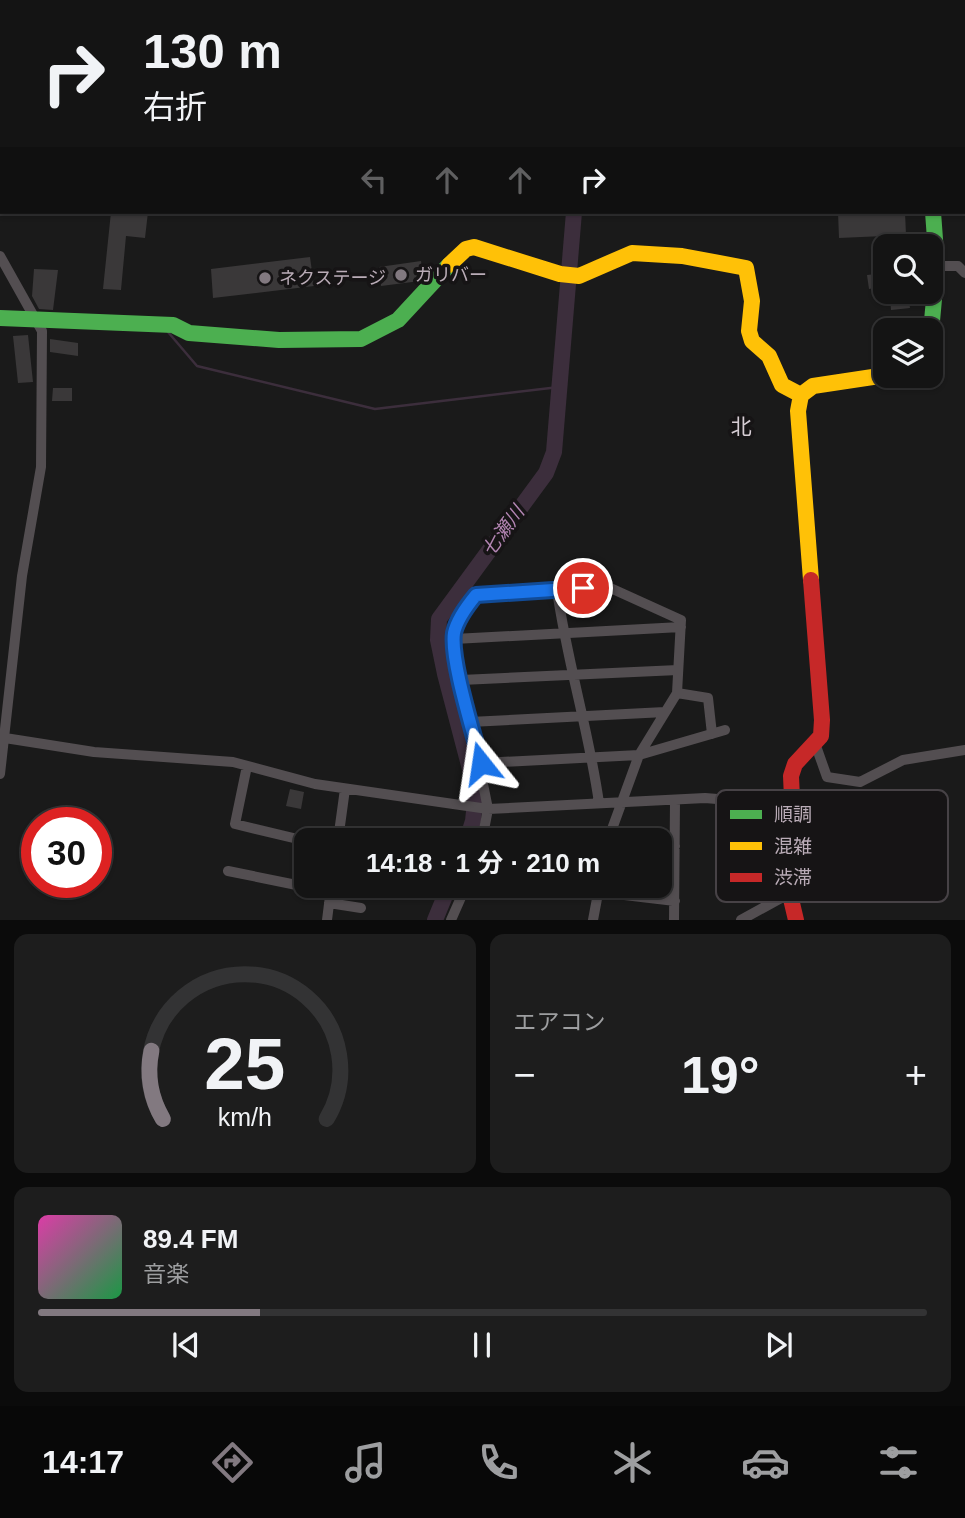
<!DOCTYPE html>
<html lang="ja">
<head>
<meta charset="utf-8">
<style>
	:root { --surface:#141414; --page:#1d1d1d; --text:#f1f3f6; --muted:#9d9ea0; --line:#333334; --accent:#827980 }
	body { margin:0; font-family:Helvetica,"Noto Sans JP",sans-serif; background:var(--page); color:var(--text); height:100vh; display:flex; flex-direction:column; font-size:26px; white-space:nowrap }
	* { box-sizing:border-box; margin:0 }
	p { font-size:23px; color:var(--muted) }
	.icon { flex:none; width:38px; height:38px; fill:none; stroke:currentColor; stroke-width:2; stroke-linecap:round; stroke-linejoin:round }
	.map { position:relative; height:920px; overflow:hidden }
	.side { display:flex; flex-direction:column; gap:14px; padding:14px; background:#0b0b0b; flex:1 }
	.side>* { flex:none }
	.hud { position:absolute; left:0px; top:0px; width:966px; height:214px; box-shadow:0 2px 5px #0004,0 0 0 2px var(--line); background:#141414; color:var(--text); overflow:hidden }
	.tools { position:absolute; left:873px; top:234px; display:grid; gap:14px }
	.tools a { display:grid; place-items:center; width:70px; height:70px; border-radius:14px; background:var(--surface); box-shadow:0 2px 5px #0004,0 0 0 2px var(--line); font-size:35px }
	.speed { position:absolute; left:21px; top:807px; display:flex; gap:14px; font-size:35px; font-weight:700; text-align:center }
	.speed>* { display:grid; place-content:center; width:91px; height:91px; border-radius:50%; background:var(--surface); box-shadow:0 2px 5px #0004,0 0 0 2px var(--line); line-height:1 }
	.speed .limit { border:10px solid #d22; background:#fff; color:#111 }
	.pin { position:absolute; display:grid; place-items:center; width:60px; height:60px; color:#fff; margin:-30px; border:4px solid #fff; border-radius:50%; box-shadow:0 2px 7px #0007 }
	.me { position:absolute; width:77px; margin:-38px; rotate:345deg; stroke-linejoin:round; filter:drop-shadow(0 0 5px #0008) }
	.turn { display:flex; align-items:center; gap:24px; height:147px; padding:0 28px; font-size:32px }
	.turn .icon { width:91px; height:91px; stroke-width:2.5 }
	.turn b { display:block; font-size:49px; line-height:60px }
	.lanes { display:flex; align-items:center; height:66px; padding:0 28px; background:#0003; justify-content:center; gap:35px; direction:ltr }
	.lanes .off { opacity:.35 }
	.big { font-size:52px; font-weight:700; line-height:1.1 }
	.side .tile { flex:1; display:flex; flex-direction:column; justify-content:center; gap:10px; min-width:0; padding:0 24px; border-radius:14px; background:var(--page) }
	.side .dial { align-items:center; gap:0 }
	.dial svg { height:182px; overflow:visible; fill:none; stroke:var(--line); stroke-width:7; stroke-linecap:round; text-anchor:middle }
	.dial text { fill:var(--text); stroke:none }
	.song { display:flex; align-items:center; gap:21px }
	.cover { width:84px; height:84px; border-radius:10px; background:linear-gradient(135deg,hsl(320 70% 55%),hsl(140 70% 35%)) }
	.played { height:7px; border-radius:4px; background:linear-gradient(90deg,var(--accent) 25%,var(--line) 25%) }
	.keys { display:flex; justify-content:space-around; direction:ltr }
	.heat { display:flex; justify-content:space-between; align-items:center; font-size:38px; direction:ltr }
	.side .tiles { flex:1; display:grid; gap:14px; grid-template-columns:1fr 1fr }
	.tile:last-child { grid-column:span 2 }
	.trip { position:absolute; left:294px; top:828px; width:378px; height:70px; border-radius:14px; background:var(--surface); box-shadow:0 2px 5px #0004,0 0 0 2px var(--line); font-weight:700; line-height:70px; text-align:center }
	.dock { display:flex; height:112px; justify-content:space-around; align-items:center; background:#080808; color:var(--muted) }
	.dock .icon { width:49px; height:49px }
	.dock .active { color:var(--accent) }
	.dock b { font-size:32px; color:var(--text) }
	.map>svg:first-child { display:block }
</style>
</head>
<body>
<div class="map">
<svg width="965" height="920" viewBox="0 0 965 920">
	<rect width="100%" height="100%" fill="#1a1a1a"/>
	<path fill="#212427" d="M660,852H669L666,896L605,889L606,886H660Z"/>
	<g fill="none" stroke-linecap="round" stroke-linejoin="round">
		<path stroke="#3c2e3c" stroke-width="2.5" d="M168,332L197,366L375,409L559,387"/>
		<path stroke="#3c2e3c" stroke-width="16" d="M599,2L600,0
			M467,840L473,821L476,792L445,674L438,640L439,619L546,473L554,452L574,212
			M435,920L449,886"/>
	</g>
	<path fill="#3a3839" d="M111,212H148L145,238L126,236L121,290L103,289Z
		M838,212H905L906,235L839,238Z
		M310,257L314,286L213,298L211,269Z
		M421,261L423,278L420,281L381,286L379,267Z
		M34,269L58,270L53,310L39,309L32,296Z
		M886,273V286L869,289L867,275Z
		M908,294L910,308L891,310L890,297Z
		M28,335L33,382L18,383L13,336Z
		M50,339L78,343V356L50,352Z
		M53,388H72V401H52Z
		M290,789L304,792L301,809L286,806Z"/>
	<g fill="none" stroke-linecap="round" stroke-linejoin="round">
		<path stroke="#534e51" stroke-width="10" d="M902,0L903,2
			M136,2L139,0
			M0,84L2,83
			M0,256L42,331L41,467L22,576L0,774
			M937,266H958L965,273
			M557,590C567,662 589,731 599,803
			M454,639L681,627
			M461,680L678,670
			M677,693L708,698L712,734
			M470,722L665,712
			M5,738L94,752L233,762L315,784L488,809L705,798L790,805
			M816,746L827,777L860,782L903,760L965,750
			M481,763L639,755L725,730
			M247,766L235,824L306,841
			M338,840L345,789
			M482,840L488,809L454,639L461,615L476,595L606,586L681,620L677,693L639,755L608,840
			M660,846H675
			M228,871L331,892
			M599,892L675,901
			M329,903L361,908
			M327,920L331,888
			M451,920L466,886
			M593,920L599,888
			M674,920L675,801
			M741,920L790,893"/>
		<path stroke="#4caf50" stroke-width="16" d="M964,84H965
			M0,187H2
			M0,318L173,325L189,333L279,340L361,339L398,320L449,265
			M931,332L937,266L933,212"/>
		<path stroke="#ffc107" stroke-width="16" d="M0,201H2
			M449,265L466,249L474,247L560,274L579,276L632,253L682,256L746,268L752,301L749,331L752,341L769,356L782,385L801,395
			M811,580L798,411L801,395L813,386L886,375"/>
		<path stroke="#c62828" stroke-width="16" d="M964,182H965
			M796,920L787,882L793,821L791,776L795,764L821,736L822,720L811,580"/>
	</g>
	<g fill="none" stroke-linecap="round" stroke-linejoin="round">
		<g stroke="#114b97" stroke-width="18">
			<path id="route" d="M481,763C474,734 450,660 454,633C457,619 467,606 476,595L583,588"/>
		</g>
		<use href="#route" stroke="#1a73e8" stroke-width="12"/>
	</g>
	<g fill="#827980" stroke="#161415" stroke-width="2.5">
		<circle cx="401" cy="275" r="7"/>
		<circle cx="265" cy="278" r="7"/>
	</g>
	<g text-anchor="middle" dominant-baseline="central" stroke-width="7" stroke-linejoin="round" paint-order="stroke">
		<g font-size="18" fill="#baacb7" stroke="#161415" text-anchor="start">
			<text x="415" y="275">ガリバー</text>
			<text x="279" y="278">ネクステージ</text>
		</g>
		<g font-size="19" font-style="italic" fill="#b385b3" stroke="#161415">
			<text transform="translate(503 531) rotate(-54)">七瀬川</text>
		</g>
		<g font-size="21" fill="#d6cdd4" stroke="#161415">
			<text x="741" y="426">北</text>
		</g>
	</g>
	<rect x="716" y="790" width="232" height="112" rx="10" fill="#161415" stroke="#474246" stroke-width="2"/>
	<rect x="730" y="810" width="32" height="9" fill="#4caf50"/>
	<rect x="730" y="842" width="32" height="8" fill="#ffc107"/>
	<rect x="730" y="873" width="32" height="9" fill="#c62828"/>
	<g font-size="19" fill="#baacb7">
		<text x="774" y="821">順調</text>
		<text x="774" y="853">混雑</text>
		<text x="774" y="884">渋滞</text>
	</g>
</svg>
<div class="tools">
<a><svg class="icon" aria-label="search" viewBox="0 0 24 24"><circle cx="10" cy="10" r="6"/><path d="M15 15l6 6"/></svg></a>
<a><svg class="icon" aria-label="layers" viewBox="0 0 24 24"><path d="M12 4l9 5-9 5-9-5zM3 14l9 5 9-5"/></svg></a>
</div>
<div class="speed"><div class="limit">30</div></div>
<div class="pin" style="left:583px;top:588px;background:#d93025"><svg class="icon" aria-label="arrive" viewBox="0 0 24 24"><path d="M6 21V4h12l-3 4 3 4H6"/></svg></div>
<svg class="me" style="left:481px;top:763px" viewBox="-20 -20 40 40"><path d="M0-17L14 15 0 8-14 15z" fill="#1a73e8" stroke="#fff" stroke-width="4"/></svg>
<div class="trip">14:18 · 1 分 · 210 m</div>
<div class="hud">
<div class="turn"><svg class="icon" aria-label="right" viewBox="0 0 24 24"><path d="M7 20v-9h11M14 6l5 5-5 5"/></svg><div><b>130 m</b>右折</div></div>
<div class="lanes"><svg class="icon off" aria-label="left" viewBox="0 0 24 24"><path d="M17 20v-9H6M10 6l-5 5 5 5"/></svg><svg class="icon off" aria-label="ahead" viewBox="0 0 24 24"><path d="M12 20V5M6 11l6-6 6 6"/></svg><svg class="icon off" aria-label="ahead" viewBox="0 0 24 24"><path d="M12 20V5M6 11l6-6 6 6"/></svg><svg class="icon" aria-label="right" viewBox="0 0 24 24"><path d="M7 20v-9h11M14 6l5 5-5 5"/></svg></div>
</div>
</div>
<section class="side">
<div class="tiles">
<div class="tile dial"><svg viewBox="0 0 100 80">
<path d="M14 69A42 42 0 1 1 86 69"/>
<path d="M14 69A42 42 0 0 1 9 39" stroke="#827980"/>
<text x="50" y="56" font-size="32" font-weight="700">25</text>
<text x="50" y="72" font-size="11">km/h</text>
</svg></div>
<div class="tile"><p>エアコン</p>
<div class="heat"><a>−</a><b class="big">19°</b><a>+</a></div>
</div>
<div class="tile">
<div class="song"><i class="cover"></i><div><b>89.4 FM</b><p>音楽</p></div></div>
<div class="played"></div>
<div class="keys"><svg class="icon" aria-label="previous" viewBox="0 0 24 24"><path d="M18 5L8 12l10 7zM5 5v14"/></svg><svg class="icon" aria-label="pause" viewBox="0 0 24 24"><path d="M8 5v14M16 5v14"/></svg><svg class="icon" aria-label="next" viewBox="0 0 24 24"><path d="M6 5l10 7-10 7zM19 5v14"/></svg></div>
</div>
</div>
</section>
<nav class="dock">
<b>14:17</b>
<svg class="icon active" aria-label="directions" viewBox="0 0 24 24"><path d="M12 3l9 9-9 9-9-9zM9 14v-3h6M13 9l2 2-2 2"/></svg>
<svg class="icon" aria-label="music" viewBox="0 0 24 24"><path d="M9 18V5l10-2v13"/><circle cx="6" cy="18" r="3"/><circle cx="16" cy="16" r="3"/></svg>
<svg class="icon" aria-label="phone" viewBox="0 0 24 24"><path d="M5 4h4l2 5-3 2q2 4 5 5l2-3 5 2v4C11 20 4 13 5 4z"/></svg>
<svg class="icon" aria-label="climate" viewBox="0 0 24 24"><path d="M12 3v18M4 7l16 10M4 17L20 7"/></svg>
<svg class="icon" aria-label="car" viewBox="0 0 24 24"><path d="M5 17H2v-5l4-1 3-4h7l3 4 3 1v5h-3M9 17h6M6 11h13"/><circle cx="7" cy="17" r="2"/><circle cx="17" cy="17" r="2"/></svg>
<svg class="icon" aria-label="filters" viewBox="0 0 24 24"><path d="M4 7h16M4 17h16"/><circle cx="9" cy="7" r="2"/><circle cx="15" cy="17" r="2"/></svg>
</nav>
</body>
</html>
